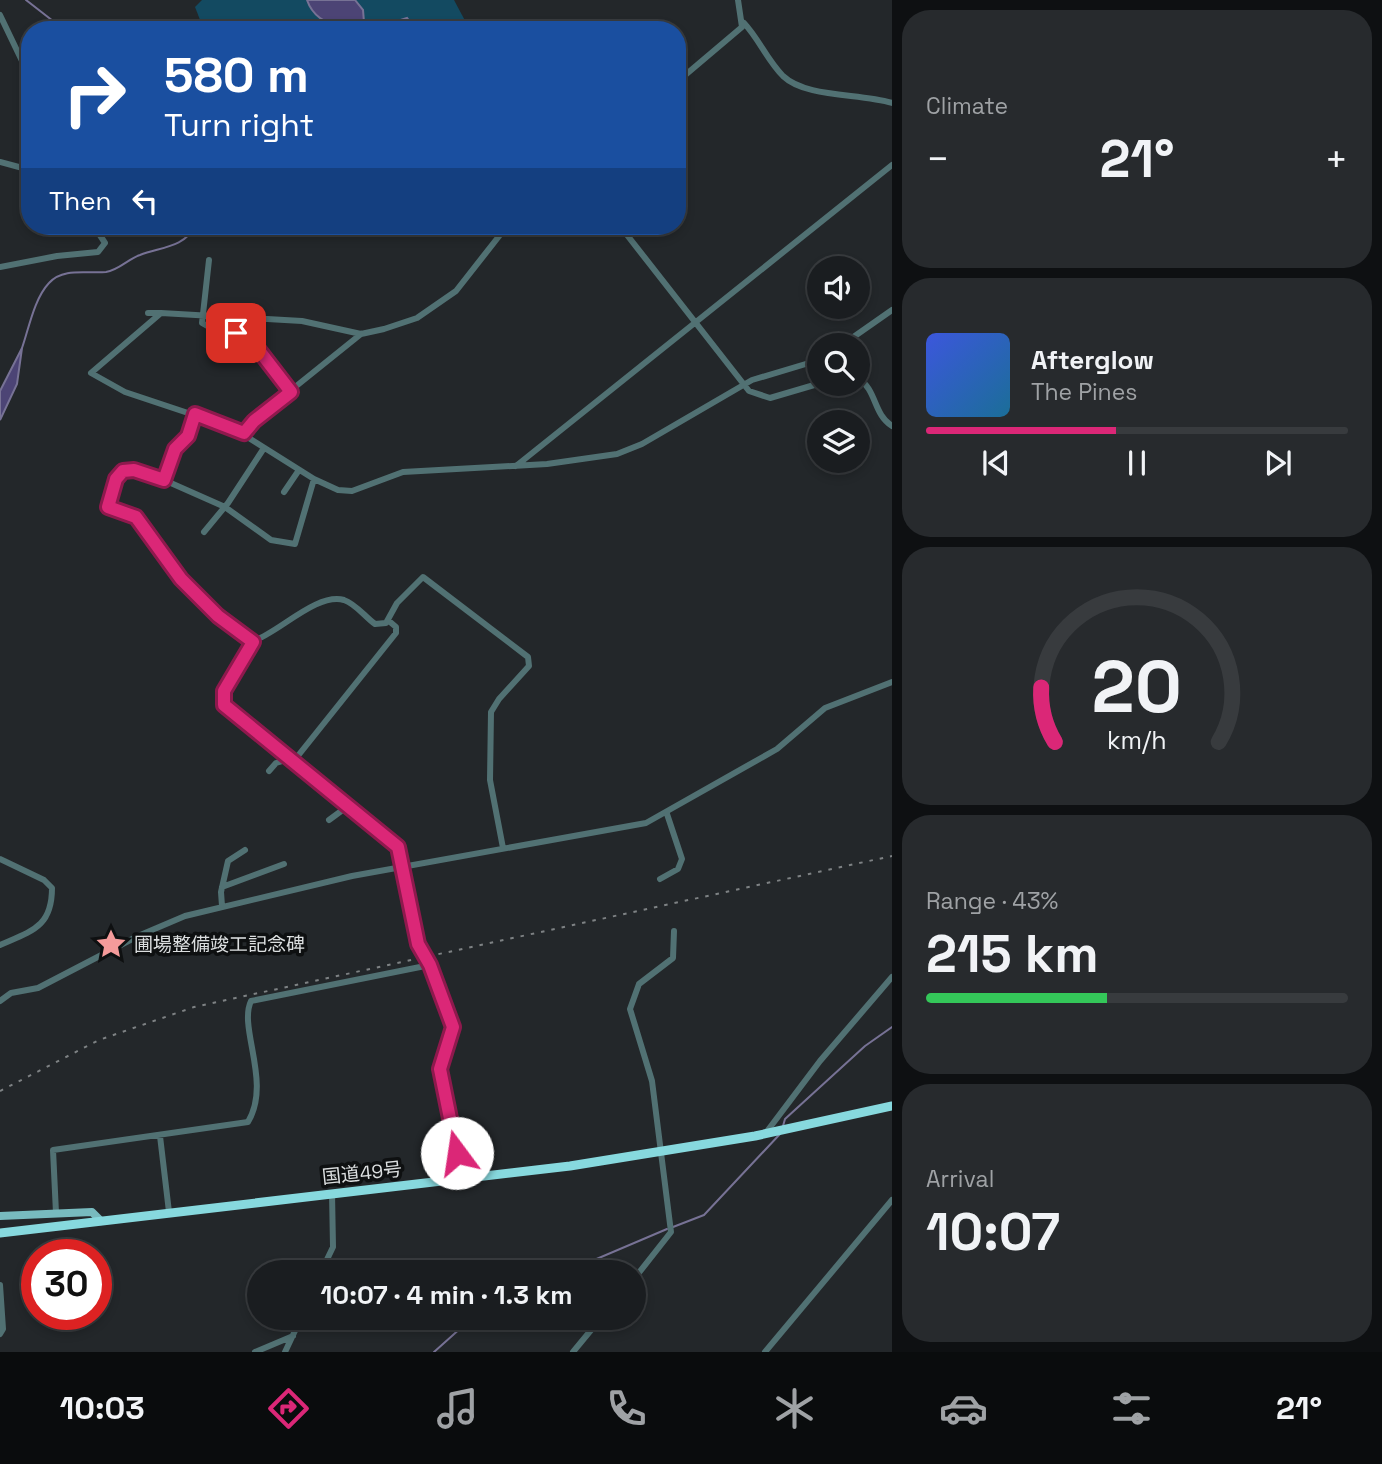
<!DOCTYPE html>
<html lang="en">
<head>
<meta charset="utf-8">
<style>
	:root { --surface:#1a1d20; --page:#272a2d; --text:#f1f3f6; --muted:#9fa2a5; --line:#383b3e; --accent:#db2777 }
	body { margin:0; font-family:"Space Grotesk","Noto Sans JP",sans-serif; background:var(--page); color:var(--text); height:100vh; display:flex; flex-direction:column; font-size:26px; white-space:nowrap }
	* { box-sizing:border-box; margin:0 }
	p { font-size:23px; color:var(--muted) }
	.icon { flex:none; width:38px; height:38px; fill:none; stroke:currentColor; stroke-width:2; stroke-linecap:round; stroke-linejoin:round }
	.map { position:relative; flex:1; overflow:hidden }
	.drawer { display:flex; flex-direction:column; gap:10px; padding:10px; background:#0e1012; width:490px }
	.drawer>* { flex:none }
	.banner { position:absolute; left:21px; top:21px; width:665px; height:214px; border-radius:28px; box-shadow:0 4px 10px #0003,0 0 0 2px var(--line); background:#1a4fa0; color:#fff; overflow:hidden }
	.controls { position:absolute; left:807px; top:256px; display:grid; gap:14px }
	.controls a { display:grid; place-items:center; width:63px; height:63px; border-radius:50%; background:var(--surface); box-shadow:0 4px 10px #0003,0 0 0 2px var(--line); font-size:35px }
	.speed { position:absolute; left:21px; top:1239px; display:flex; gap:14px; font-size:35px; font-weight:700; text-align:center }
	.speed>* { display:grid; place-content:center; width:91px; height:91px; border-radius:50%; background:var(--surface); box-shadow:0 4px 10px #0003,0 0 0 2px var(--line); line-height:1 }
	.speed .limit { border:10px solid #d22; background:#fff; color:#111 }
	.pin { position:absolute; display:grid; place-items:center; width:60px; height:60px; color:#fff; margin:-30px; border-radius:14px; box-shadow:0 4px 10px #0006 }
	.me { position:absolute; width:77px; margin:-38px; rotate:346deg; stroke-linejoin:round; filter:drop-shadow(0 0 5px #0008) }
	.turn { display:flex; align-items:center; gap:24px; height:147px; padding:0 28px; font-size:32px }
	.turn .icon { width:91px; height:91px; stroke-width:2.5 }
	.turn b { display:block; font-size:49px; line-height:60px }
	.then { display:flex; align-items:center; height:66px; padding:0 28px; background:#0003; gap:14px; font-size:26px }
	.big { font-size:52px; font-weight:700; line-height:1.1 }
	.drawer .tile { flex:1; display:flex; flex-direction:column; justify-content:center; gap:10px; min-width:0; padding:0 24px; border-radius:28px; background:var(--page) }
	.drawer .dial { align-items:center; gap:0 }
	.dial svg { height:182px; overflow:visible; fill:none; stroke:var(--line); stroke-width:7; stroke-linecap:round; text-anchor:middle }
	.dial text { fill:var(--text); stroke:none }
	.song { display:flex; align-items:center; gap:21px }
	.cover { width:84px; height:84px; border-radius:10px; background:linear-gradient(135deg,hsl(230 70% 55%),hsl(200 70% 35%)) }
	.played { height:7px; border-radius:4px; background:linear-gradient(90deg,var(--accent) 45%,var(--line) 45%) }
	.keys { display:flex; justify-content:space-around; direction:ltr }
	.heat { display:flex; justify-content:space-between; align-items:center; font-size:38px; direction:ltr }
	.charge { height:10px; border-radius:5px; background:linear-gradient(90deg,#34c759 43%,var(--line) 0) }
	.trip { position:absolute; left:247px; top:1260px; width:399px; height:70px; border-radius:35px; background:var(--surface); box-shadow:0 4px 10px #0003,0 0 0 2px var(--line); font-weight:700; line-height:70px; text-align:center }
	.dock { display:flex; height:112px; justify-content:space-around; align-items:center; background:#0a0c0d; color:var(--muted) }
	.dock .icon { width:49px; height:49px }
	.dock .current { color:var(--accent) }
	.dock b { font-size:32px; color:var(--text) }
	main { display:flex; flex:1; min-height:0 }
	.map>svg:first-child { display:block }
</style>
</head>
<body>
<main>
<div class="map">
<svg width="892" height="1352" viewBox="0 0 892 1352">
	<rect width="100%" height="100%" fill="#23272a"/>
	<path fill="#134a61" d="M202,0H454L470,30H204L195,7Z"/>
	<path fill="#4c4475" stroke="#777295" stroke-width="2" d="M307,0H355L363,10L364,22L369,26H382L407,18L416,30C381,30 320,39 307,0Z
		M22,348L17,384L0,420V391Z"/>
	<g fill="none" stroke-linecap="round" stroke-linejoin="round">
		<path stroke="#777295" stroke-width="2" d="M26,0L53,21L93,20L122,30
			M22,348C29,328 34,299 49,283C63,267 88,274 106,272C119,270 128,259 140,255C160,247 184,248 195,226
			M783,1126L785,1119L865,1046L892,1027
			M673,1227L704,1215L780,1134
			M566,1272L667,1229
			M434,1352L472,1318"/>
		<path stroke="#517173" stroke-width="6" d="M0,15L23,63L30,90
			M744,23C759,39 767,60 783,76C806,98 860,93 892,103
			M677,82L742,27L738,0
			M0,162L30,170
			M507,226L456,291L417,318L384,329L361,334L302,321L161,313L91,373L125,392L233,428L314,479L338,490L352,491L403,472L547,464L617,454L642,444L752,380L819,360
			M620,226L749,391L770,398L821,383
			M209,260L202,323L216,331L244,334L291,392
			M0,267L57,256L98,252L105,243L94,226
			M148,313H161
			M244,334L261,318
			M842,345L892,310
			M858,378C877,390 873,414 892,426
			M195,414L186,440L173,453L164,480L134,470L123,471L116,479L108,507L136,517L181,579L218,616L253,641L224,691V705L398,847L418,944L430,965L453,1026L440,1069L462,1178
			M244,433L254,420L361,334
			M516,466L892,165
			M164,480L225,507L271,540L295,544L314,479
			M284,492L299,470
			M204,532L228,503L264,448
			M253,641C277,634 317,592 344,600C356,604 365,617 375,624L386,623L397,603L423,577L528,657L529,666L499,699L491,712L490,780L503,848
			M293,762L396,633V627L389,621
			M269,771L276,763L289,759
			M329,820L348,806
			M0,859L44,880L52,888C52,927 32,931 0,945
			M660,879L678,869L682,859L667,814
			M222,887L284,864
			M222,906L221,892L228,861L245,850
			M0,1001L11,993L38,988L138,936L185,916L352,876L646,823L777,749L825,708L892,682
			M765,1134L820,1061L892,977
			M160,1136L169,1212
			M56,1213L53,1150L248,1122C272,1082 238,1028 251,1001L430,965
			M321,1272L333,1247L332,1193
			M634,1279L671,1232L652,1081L630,1009L639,984L673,958L674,931
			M0,1285L3,1329L0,1334
			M255,1352L293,1336
			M285,1352L301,1318
			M573,1352L601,1318
			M765,1352L892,1200"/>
		<path stroke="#78bbbf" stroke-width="8" d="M0,1216L92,1212L101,1221"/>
		<path stroke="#87d9de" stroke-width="9" d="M0,1233L570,1166L755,1136L892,1106"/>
		<path stroke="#7e8284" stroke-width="2" stroke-dasharray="3.5 7" stroke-linecap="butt" d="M0,1091L99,1040L194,1007L892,856"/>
	</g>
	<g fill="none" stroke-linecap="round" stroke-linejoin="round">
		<g stroke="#8e194d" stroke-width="18">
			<path id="route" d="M236,333L244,334L251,340L291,392L254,421L244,433L195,414L188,436L175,449L164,480L134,470L123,471L116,479L108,507L136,517L181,579L218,616L253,642L224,691V705L398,847L418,944L430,965L453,1027L440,1069L457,1153"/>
		</g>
		<use href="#route" stroke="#db2777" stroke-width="12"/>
	</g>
	<defs>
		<g id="sight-bare" transform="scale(2.415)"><path d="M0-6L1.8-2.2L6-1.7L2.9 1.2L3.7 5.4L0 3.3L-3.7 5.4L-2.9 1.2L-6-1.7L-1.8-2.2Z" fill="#f59b9b" stroke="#0e1011" stroke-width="2.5" paint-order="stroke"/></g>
	</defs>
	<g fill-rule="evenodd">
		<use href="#sight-bare" x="111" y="944"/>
	</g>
	<g text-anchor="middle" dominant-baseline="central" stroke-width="7" stroke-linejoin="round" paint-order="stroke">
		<g font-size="19" fill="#dcdfe0" stroke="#0e1011" text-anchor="start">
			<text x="134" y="944">圃場整備竣工記念碑</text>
		</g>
		<g font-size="19" fill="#dcdfe0" stroke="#0e1011">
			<text transform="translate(362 1173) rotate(-6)">国道49号</text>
		</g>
	</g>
</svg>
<div class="controls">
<a><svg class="icon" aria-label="sound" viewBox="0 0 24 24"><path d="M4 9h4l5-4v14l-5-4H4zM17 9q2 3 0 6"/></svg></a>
<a><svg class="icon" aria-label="search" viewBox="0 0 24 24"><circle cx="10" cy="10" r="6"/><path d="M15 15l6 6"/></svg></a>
<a><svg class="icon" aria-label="layers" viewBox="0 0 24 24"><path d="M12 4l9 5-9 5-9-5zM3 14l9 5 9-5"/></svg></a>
</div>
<div class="speed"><div class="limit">30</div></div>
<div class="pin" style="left:236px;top:333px;background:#d93025"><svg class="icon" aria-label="arrive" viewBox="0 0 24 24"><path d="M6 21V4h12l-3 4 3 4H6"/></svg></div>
<svg class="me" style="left:457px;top:1153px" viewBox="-20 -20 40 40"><circle r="19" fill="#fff"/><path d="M0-13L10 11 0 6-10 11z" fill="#db2777"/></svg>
<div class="trip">10:07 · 4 min · 1.3 km</div>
<div class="banner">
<div class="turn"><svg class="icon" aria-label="right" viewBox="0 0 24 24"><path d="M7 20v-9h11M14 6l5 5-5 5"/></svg><div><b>580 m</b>Turn right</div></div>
<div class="then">Then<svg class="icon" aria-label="left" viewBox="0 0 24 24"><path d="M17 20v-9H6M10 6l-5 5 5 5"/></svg></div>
</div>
</div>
<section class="drawer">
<div class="tile"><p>Climate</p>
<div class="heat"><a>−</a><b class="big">21°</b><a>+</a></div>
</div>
<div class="tile">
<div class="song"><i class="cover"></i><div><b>Afterglow</b><p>The Pines</p></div></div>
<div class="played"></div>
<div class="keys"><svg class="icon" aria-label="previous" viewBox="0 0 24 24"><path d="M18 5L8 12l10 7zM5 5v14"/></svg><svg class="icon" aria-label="pause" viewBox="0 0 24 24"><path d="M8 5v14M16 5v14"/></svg><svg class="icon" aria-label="next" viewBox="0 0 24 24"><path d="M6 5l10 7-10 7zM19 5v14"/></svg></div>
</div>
<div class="tile dial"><svg viewBox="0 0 100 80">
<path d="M14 69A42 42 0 1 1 86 69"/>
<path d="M14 69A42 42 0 0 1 8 45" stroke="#db2777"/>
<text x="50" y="56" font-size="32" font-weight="700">20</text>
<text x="50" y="72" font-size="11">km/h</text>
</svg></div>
<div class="tile"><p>Range · 43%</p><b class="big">215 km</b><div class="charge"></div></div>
<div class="tile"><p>Arrival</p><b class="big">10:07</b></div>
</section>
</main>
<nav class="dock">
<b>10:03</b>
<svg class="icon current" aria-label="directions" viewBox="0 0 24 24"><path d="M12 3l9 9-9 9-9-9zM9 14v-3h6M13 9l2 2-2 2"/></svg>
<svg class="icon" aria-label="music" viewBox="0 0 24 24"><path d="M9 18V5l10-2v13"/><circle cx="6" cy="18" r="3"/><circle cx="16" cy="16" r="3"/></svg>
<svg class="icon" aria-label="phone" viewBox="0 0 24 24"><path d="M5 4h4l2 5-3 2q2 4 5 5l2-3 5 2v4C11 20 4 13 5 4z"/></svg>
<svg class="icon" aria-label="climate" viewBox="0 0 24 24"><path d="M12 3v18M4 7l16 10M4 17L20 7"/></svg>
<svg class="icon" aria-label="car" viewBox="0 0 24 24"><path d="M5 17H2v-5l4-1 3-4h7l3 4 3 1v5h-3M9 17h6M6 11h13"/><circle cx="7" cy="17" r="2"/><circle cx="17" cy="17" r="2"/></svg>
<svg class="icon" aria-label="filters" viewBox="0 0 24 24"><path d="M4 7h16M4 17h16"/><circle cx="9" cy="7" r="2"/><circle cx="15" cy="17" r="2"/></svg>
<b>21°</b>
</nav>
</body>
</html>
